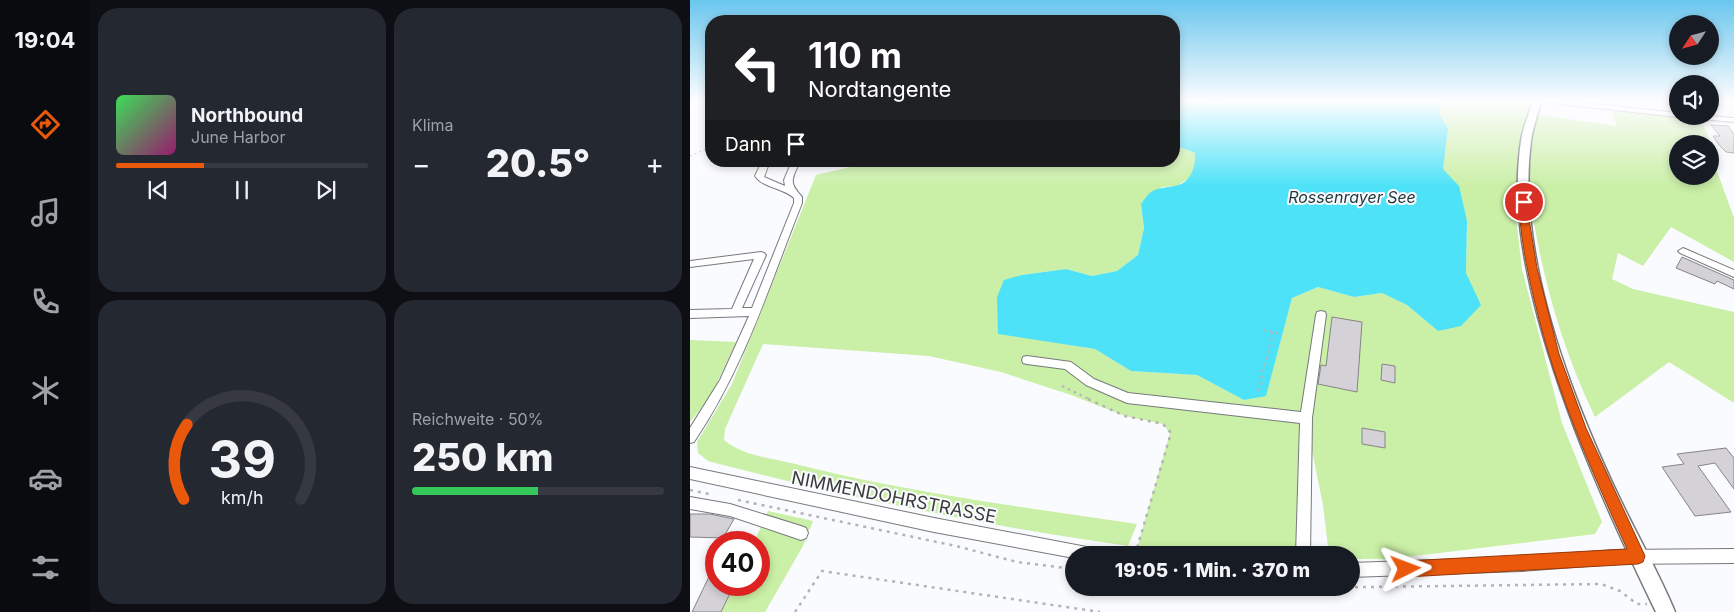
<!DOCTYPE html>
<html lang="de">
<head>
<meta charset="utf-8">
<style>
	:root { --surface:#171b24; --page:#242831; --text:#f1f3f6; --muted:#9ea1a6; --line:#363941; --accent:#ea580c }
	body { margin:0; font-family:Inter,sans-serif; background:var(--page); color:var(--text); height:100vh; display:flex; flex-direction:column; font-size:19px; white-space:nowrap }
	* { box-sizing:border-box; margin:0 }
	p { font-size:16px; color:var(--muted) }
	.icon { flex:none; width:28px; height:28px; fill:none; stroke:currentColor; stroke-width:2; stroke-linecap:round; stroke-linejoin:round }
	.map { position:relative; flex:1; overflow:hidden }
	.panel { display:flex; flex-direction:column; gap:8px; padding:8px; background:#0d0f14; width:600px }
	.panel>* { flex:none }
	.banner { position:absolute; left:15px; top:15px; width:475px; height:152px; border-radius:20px; box-shadow:0 2px 8px #0003; background:#202124; color:#fff; overflow:hidden }
	.needle { width:32px; rotate:234deg }
	.tools { position:absolute; left:979px; top:15px; display:grid; gap:10px }
	.tools a { display:grid; place-items:center; width:50px; height:50px; border-radius:50%; background:var(--surface); box-shadow:0 2px 8px #0003; font-size:25px }
	.speed { position:absolute; left:15px; top:531px; display:flex; gap:10px; font-size:25px; font-weight:700; text-align:center }
	.speed>* { display:grid; place-content:center; width:65px; height:65px; border-radius:50%; background:var(--surface); box-shadow:0 2px 8px #0003; line-height:1 }
	.speed .limit { border:8px solid #d22; background:#fff; color:#111 }
	.pin { position:absolute; display:grid; place-items:center; width:42px; height:42px; color:#fff; margin:-21px; border:2px solid #fff; border-radius:50%; box-shadow:0 1px 5px #0007 }
	.me { position:absolute; width:55px; margin:-28px; rotate:87deg; stroke-linejoin:round; filter:drop-shadow(0 0 4px #0008) }
	.turn { display:flex; align-items:center; gap:18px; height:105px; padding:0 20px; font-size:22px }
	.turn .icon { width:65px; height:65px; stroke-width:2.5 }
	.turn b { display:block; font-size:35px; line-height:42px }
	.then { display:flex; align-items:center; height:48px; padding:0 20px; background:#0003; gap:10px; font-size:19px }
	.big { font-size:38px; font-weight:800; line-height:1.1 }
	.panel .card { flex:1; display:flex; flex-direction:column; justify-content:center; gap:8px; min-width:0; padding:0 18px; border-radius:20px; background:var(--page) }
	.panel .dial { align-items:center; gap:0 }
	.dial svg { height:130px; overflow:visible; fill:none; stroke:var(--line); stroke-width:7; stroke-linecap:round; text-anchor:middle }
	.dial text { fill:var(--text); stroke:none }
	.song { display:flex; align-items:center; gap:15px }
	.cover { width:60px; height:60px; border-radius:8px; background:linear-gradient(135deg,hsl(130 70% 55%),hsl(320 70% 35%)) }
	.played { height:5px; border-radius:2px; background:linear-gradient(90deg,var(--accent) 35%,var(--line) 35%) }
	.keys { display:flex; justify-content:space-around; direction:ltr }
	.heat { display:flex; justify-content:space-between; align-items:center; font-size:28px; direction:ltr }
	.charge { height:8px; border-radius:4px; background:linear-gradient(90deg,#34c759 50%,var(--line) 0) }
	.panel .tiles { flex:1; display:grid; gap:8px; grid-template-columns:repeat(2,1fr) }
	.trip { position:absolute; left:375px; top:546px; width:295px; height:50px; border-radius:25px; background:var(--surface); box-shadow:0 2px 8px #0003; font-weight:800; line-height:50px; text-align:center }
	main { display:flex; flex:1; min-height:0 }
	.dock { display:flex; flex-direction:column; width:90px; justify-content:space-around; align-items:center; background:#090b0e; color:var(--muted) }
	.dock .icon { width:35px; height:35px }
	.dock .current { color:var(--accent) }
	.dock b { font-size:22px; color:var(--text) }
	.map>svg:first-child { display:block }
</style>
</head>
<body>
<main>
<nav class="dock">
<b>19:04</b>
<svg class="icon current" aria-label="directions" viewBox="0 0 24 24"><path d="M12 3l9 9-9 9-9-9zM9 14v-3h6M13 9l2 2-2 2"/></svg>
<svg class="icon" aria-label="music" viewBox="0 0 24 24"><path d="M9 18V5l10-2v13"/><circle cx="6" cy="18" r="3"/><circle cx="16" cy="16" r="3"/></svg>
<svg class="icon" aria-label="phone" viewBox="0 0 24 24"><path d="M5 4h4l2 5-3 2q2 4 5 5l2-3 5 2v4C11 20 4 13 5 4z"/></svg>
<svg class="icon" aria-label="climate" viewBox="0 0 24 24"><path d="M12 3v18M4 7l16 10M4 17L20 7"/></svg>
<svg class="icon" aria-label="car" viewBox="0 0 24 24"><path d="M5 17H2v-5l4-1 3-4h7l3 4 3 1v5h-3M9 17h6M6 11h13"/><circle cx="7" cy="17" r="2"/><circle cx="17" cy="17" r="2"/></svg>
<svg class="icon" aria-label="filters" viewBox="0 0 24 24"><path d="M4 7h16M4 17h16"/><circle cx="9" cy="7" r="2"/><circle cx="15" cy="17" r="2"/></svg>
</nav>
<section class="panel">
<div class="tiles">
<div class="card">
<div class="song"><i class="cover"></i><div><b>Northbound</b><p>June Harbor</p></div></div>
<div class="played"></div>
<div class="keys"><svg class="icon" aria-label="previous" viewBox="0 0 24 24"><path d="M18 5L8 12l10 7zM5 5v14"/></svg><svg class="icon" aria-label="pause" viewBox="0 0 24 24"><path d="M8 5v14M16 5v14"/></svg><svg class="icon" aria-label="next" viewBox="0 0 24 24"><path d="M6 5l10 7-10 7zM19 5v14"/></svg></div>
</div>
<div class="card"><p>Klima</p>
<div class="heat"><a>−</a><b class="big">20.5°</b><a>+</a></div>
</div>
<div class="card dial"><svg viewBox="0 0 100 80">
<path d="M14 69A42 42 0 1 1 86 69"/>
<path d="M14 69A42 42 0 0 1 16 23" stroke="#ea580c"/>
<text x="50" y="56" font-size="32" font-weight="700">39</text>
<text x="50" y="72" font-size="11">km/h</text>
</svg></div>
<div class="card"><p>Reichweite · 50%</p><b class="big">250 km</b><div class="charge"></div></div>
</div>
</section>
<div class="map">
<svg width="1044" height="612" viewBox="0 0 1044 612">
	<rect width="100%" height="100%" fill="#fafbfe"/>
	<path fill="#caefa6" fill-rule="evenodd" d="M752,101H847L844,114L927,126L921,110L1011,120L1029,161L1023,160L1044,218V262L981,227L953,266L928,253L922,279L943,289L1044,312V403L979,362L905,417C875,355 856,291 844,223L834,219L833,171L826,218L832,269L872,423L912,522L905,534L700,559H661V555H639L633,505L616,421L613,555H445L480,433L473,424L435,416L381,395L311,372L239,356L73,344L35,429L34,440C51,455 80,458 101,463C214,492 332,507 447,524L438,546C296,526 156,497 18,461L8,453L7,442L42,384L126,175L186,161H484V145L505,153L506,166L500,177L487,186L472,187L451,204L454,228L448,255L427,271L402,276L376,269L332,275L308,333L405,349L441,371L507,375L554,400L576,395L602,298L628,287L664,297L692,293L717,305L748,331L776,273L777,221L752,168L758,128L748,114ZM988,144H1020V176H988Z
		M0,340L46,342L21,396L0,422Z
		M78,511L123,521L113,546L75,612H31L44,585H69V542H64Z"/>
	<path fill="#4de2f7" d="M484,101L527,104L554,101H752L749,114L758,128L753,169L769,186L777,221L776,273L791,305L771,326L748,331L717,305L692,293L664,297L628,287L602,298L576,396L554,400L507,375L441,371L405,349L308,334L307,297L314,280L332,275L376,269L402,276L427,271L448,255L454,228L451,204C454,200 457,195 461,192C469,187 476,188 484,186C501,184 506,166 505,153L484,145Z"/>
	<path fill="#d4d2d7" stroke="#868489" d="M1021,125L1038,126L1044,134V153L1036,152L1029,145L1023,136H1030Z
		M992,257L1044,280V289L1027,281L1025,284L986,268Z
		M642,317L672,322L667,392L628,384L631,365L636,366Z
		M692,364L705,366V383L691,380Z
		M672,428L695,432V448L672,444Z
		M1036,448L1044,458V489L1025,463L1008,466L1041,512L1005,516L972,467L994,464L987,454Z
		M0,514H20L44,519L33,538L0,537Z
		M26,562V585H44L31,612H2Z"/>
	<g fill="none" stroke-linecap="round" stroke-linejoin="round">
		<g stroke="#78797d" stroke-width="2">
			<path id="minor" d="M857,101H880L988,113V116H991L988,117L861,103Z
				M997,116H1020L1044,118V122L1000,118Z
				M72,161H80L74,177L95,186L94,180L102,161H110C102,180 98,181 112,197V203C79,286 55,366 4,442L0,443V428L30,380L59,316L0,318V310L42,309L64,259L0,267V261L71,252L74,253L76,255L52,308H62L104,203V198C93,188 73,188 65,176Z
				M993,248L1044,270V277L990,253L988,251Z
				M631,311L635,312L636,315L622,418L620,555H606L610,423L437,403L396,385L375,369L337,364L333,363L332,360L333,357L337,356L381,362L404,379L438,393L611,412L626,315L627,312Z
				M0,467L244,518L402,548L407,550L409,555H384V558L244,532L0,479Z
				M0,497L40,504L111,526L116,528L118,533L116,538L111,540L40,516L0,509Z
				M1044,549V563L924,564L832,571L661,577V563L832,557L924,550Z"/>
		</g>
		<g stroke="#78797d" stroke-width="3">
			<path id="major" d="M843,101H851C848,114 843,127 841,141C826,254 881,396 929,497C947,535 969,573 985,612H966C920,517 876,420 848,317C833,260 822,200 831,141C833,127 839,114 843,101Z"/>
		</g>
		<path stroke="#b3b4b6" stroke-width="1" stroke-dasharray="2 3" stroke-linecap="butt" d="M0,156L21,147"/>
		<path stroke="#b3b4b6" stroke-width="2" stroke-dasharray="2.5 4" stroke-linecap="butt" d="M573,330L592,334
			M372,386L401,400
			M568,391L583,332"/>
		<path stroke="#b3b4b6" stroke-width="2.5" stroke-dasharray="3 5" stroke-linecap="butt" d="M398,399L435,416L473,424L481,433L445,555
			M0,490L19,494
			M48,500L266,546L327,562L384,569
			M601,588L911,584L930,591L947,604H957
			M105,612L132,571L410,612"/>
		<use href="#minor" fill="#fff" fill-rule="evenodd"/>
		<use href="#major" fill="#fff" fill-rule="evenodd"/>
	</g>
	<linearGradient id="sky" x2="0" y2="1"><stop stop-color="#6ac6ee"/><stop offset="0.54" stop-color="#fdfdff"/><stop offset="1" stop-color="#fdfdff" stop-opacity="0"/></linearGradient>
	<rect width="1044" height="187" fill="url(#sky)"/>
	<path fill="#ea580c" stroke="#983908" d="M834,198L839,202V219L847,268L869,354L896,428L955,556L953,562L948,564L716,577L711,574L709,569L711,563L716,561L937,549C900,467 866,391 845,303C837,270 830,236 829,202Z"/>
	<g text-anchor="middle" dominant-baseline="central" stroke-width="4" stroke-linejoin="round" paint-order="stroke">
		<g font-size="16" font-style="italic" fill="#1f373b" stroke="#fafbfe">
			<text x="662" y="197">Rossenrayer See</text>
		</g>
		<g font-size="18" fill="#3a3a3c" stroke="#fafbfe">
			<text transform="translate(204 497) rotate(11)">NIMMENDOHRSTRASSE</text>
		</g>
	</g>
</svg>
<div class="tools">
<a><svg class="needle" viewBox="-14 -14 28 28"><path d="M0-13l5 13h-10z" fill="#e53935"/><path d="M0 13l5-13h-10z" fill="#9ea1a6"/></svg></a>
<a><svg class="icon" aria-label="sound" viewBox="0 0 24 24"><path d="M4 9h4l5-4v14l-5-4H4zM17 9q2 3 0 6"/></svg></a>
<a><svg class="icon" aria-label="layers" viewBox="0 0 24 24"><path d="M12 4l9 5-9 5-9-5zM3 14l9 5 9-5"/></svg></a>
</div>
<div class="speed"><div class="limit">40</div></div>
<div class="pin" style="left:834px;top:202px;background:#d93025"><svg class="icon" aria-label="arrive" viewBox="0 0 24 24"><path d="M6 21V4h12l-3 4 3 4H6"/></svg></div>
<svg class="me" style="left:716px;top:569px" viewBox="-20 -20 40 40"><path d="M0-17L14 15 0 8-14 15z" fill="#ea580c" stroke="#fff" stroke-width="4"/></svg>
<div class="trip">19:05 · 1 Min. · 370 m</div>
<div class="banner">
<div class="turn"><svg class="icon" aria-label="left" viewBox="0 0 24 24"><path d="M17 20v-9H6M10 6l-5 5 5 5"/></svg><div><b>110 m</b>Nordtangente</div></div>
<div class="then">Dann<svg class="icon" aria-label="arrive" viewBox="0 0 24 24"><path d="M6 21V4h12l-3 4 3 4H6"/></svg></div>
</div>
</div>
</main>
</body>
</html>
